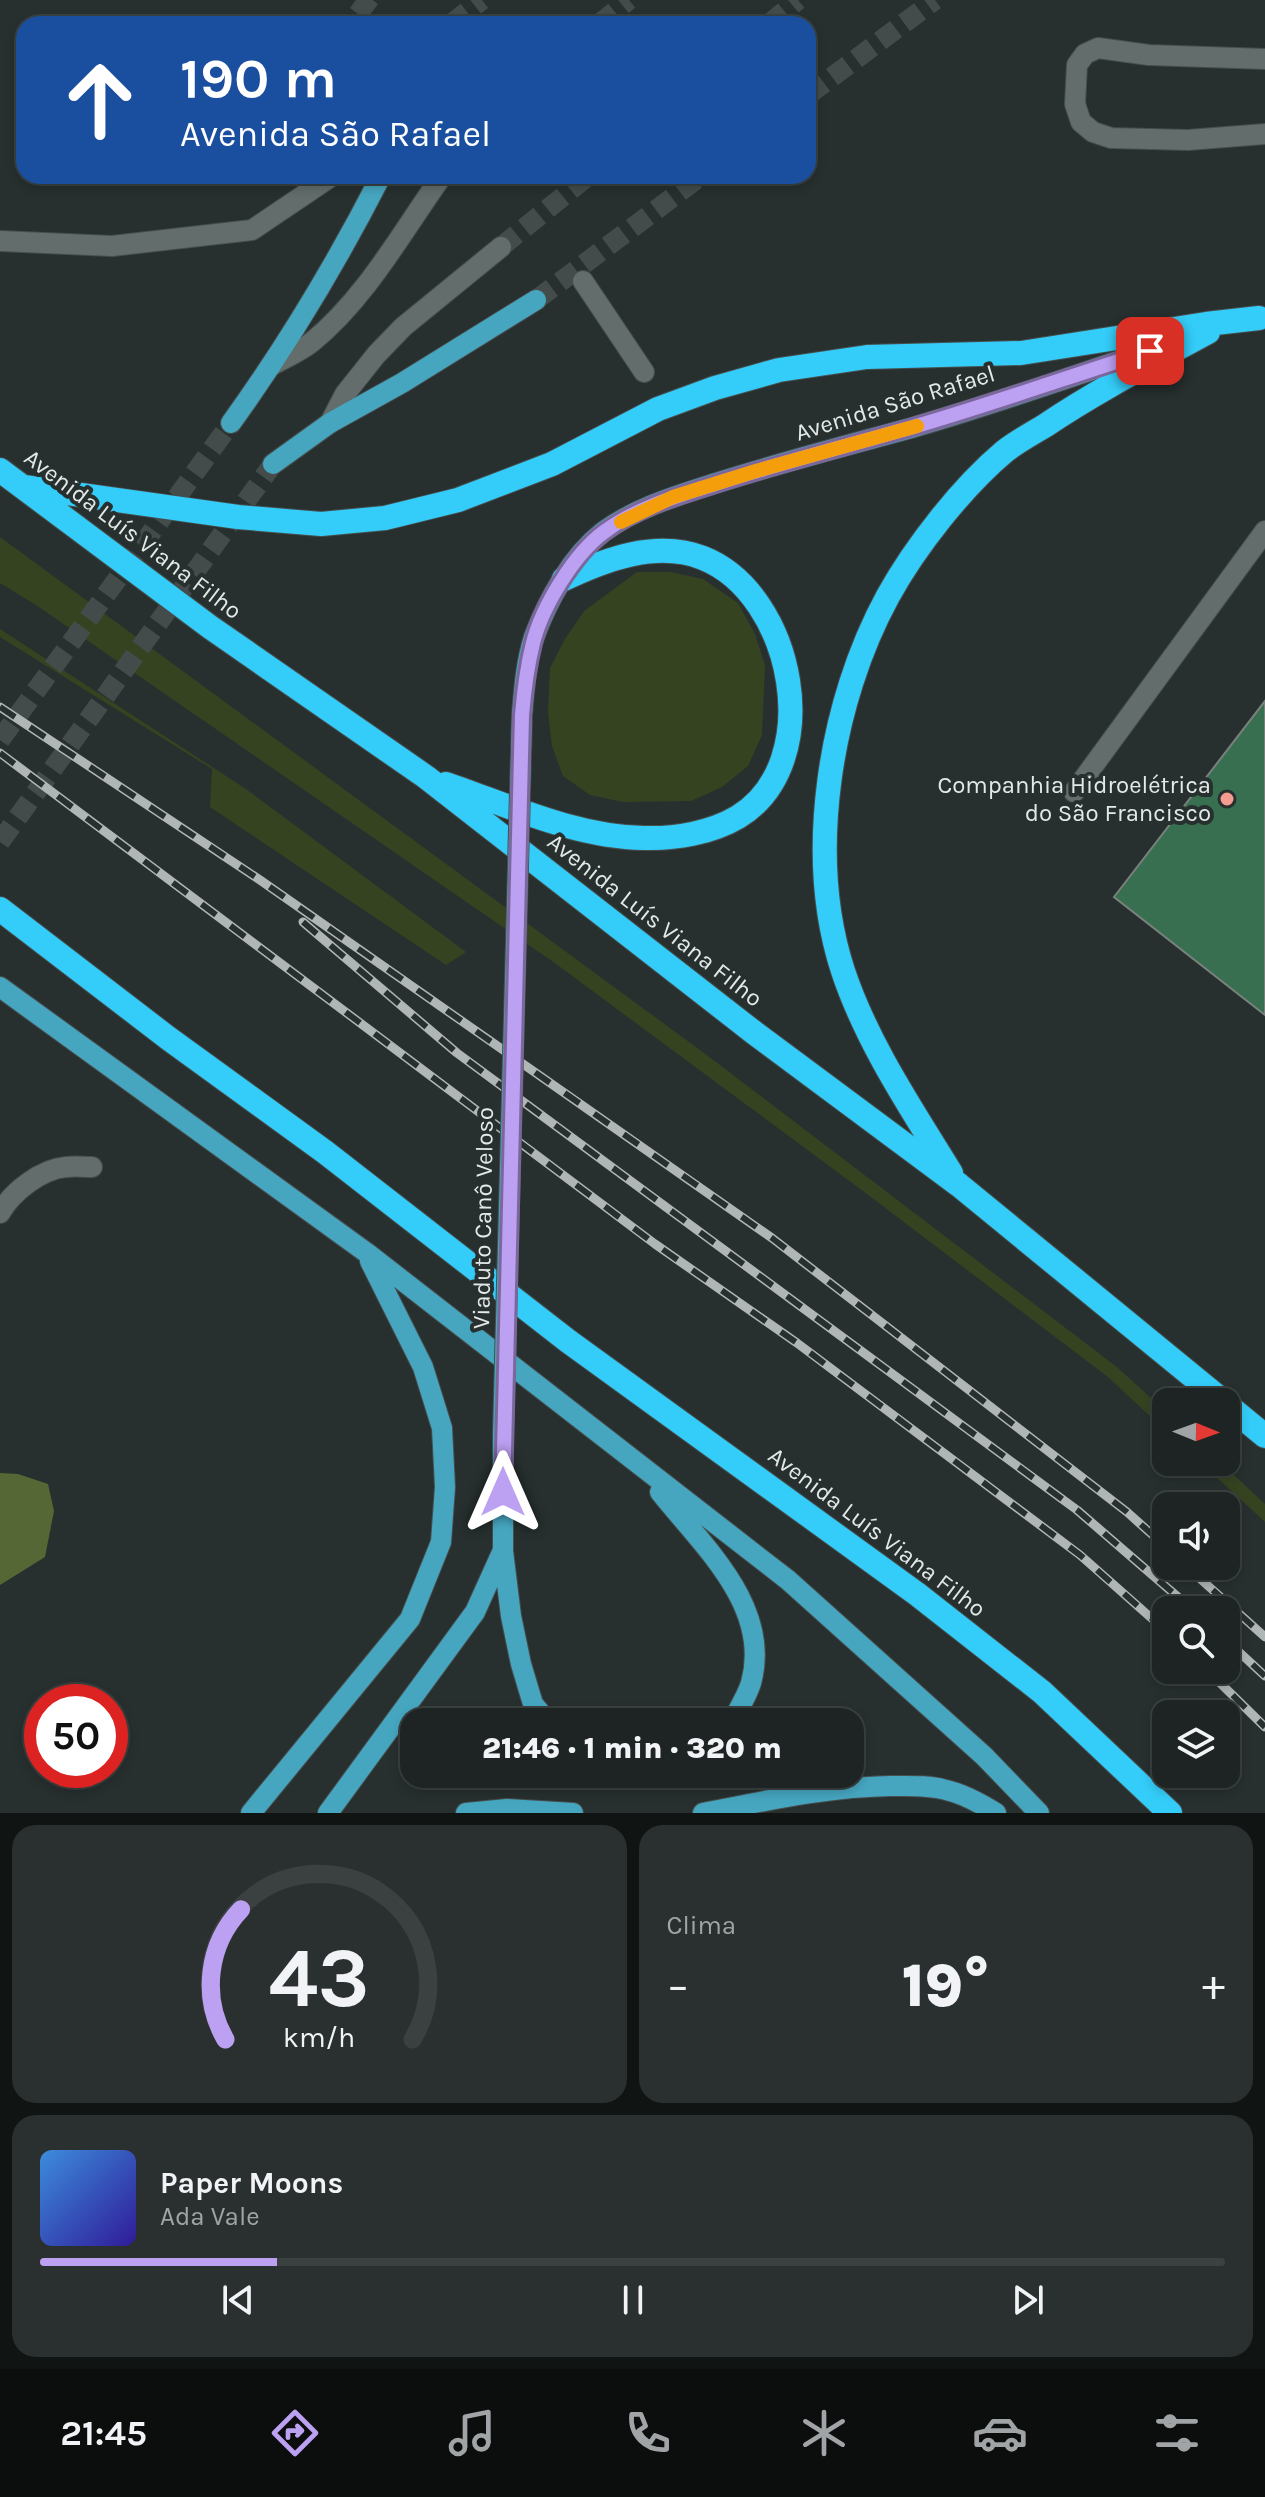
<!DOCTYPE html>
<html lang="pt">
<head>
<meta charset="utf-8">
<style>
	:root { --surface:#1d2423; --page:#2a3030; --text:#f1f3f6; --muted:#a0a4a6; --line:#3b4141; --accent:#bca0f2 }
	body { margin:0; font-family:Karla,sans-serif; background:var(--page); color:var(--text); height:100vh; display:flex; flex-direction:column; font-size:30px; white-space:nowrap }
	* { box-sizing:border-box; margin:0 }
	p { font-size:26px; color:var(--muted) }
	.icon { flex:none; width:44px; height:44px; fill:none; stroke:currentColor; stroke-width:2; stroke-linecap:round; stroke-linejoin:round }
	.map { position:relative; height:1813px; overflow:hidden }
	.drawer { display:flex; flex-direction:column; gap:12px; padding:12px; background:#101413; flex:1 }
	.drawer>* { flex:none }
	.hud { position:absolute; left:16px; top:16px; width:800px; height:168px; border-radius:24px; box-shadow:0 4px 12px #0003,0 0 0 2px var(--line); background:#1a4fa0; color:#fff; overflow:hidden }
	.needle { width:52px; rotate:91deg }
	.tools { position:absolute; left:1152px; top:1388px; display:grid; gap:16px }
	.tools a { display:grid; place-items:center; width:88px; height:88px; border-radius:16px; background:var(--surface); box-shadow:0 4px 12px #0003,0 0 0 2px var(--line); font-size:40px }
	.speed { position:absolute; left:24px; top:1684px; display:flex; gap:16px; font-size:40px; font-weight:700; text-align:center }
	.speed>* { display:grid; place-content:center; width:104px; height:104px; border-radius:50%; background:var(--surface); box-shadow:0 4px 12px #0003,0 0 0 2px var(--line); line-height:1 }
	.speed .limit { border:12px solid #d22; background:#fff; color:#111 }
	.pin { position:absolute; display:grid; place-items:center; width:68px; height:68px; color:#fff; margin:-34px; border-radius:16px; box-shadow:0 4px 12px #0006 }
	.me { position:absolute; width:88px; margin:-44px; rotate:0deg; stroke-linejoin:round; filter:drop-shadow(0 0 6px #0008) }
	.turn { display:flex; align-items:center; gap:28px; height:168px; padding:0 32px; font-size:36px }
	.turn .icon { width:104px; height:104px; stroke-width:2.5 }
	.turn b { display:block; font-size:56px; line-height:68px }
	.big { font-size:60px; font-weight:800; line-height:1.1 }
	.drawer .card { flex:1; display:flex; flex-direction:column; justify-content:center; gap:12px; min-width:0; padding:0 28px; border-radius:24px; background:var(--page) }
	.drawer .dial { align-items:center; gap:0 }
	.dial svg { height:208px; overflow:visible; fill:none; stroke:var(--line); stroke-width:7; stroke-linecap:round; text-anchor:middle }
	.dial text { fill:var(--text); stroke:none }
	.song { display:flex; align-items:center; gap:24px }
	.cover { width:96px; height:96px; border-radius:12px; background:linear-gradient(135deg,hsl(210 70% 55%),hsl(250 70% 35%)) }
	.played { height:8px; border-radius:4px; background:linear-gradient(90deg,var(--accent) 20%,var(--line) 20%) }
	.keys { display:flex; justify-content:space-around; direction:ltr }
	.heat { display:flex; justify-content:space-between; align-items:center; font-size:44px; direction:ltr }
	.drawer .tiles { flex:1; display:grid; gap:12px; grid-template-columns:1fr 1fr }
	.card:last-child { grid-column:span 2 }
	.trip { position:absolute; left:400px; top:1708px; width:464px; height:80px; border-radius:24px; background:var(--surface); box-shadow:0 4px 12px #0003,0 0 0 2px var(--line); font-weight:800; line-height:80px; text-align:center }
	.tabs { display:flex; height:128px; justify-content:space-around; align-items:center; background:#0c0e0e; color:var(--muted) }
	.tabs .icon { width:56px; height:56px }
	.tabs .on { color:var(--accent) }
	.tabs b { font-size:36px; color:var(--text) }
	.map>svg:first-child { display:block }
</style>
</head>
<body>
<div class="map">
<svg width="1265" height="1813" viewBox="0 0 1265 1813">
	<rect width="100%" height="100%" fill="#27302f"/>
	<path fill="#364321" d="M0,537L704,1053L1117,1367L1166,1412V1431L1108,1377L867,1194L552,961L36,605L0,583Z
		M637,572H670L703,579L738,603L755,634L765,665L762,735L748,766L722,787L691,801L623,802L590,795L563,776L552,746L548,712L550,668L565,639L584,611Z
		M0,629L246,789L466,952L446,965L210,807L212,769L0,637Z
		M1200,1462H1220L1265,1504V1522Z"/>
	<path fill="#556734" d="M0,1473L18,1474L48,1484L54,1511L45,1557L0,1585Z"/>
	<path fill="#386f50" stroke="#79817c" stroke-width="2" d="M1265,701V1015L1114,897Z"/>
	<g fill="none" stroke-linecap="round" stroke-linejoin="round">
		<path stroke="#434c4b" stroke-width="20" stroke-dasharray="20 10" stroke-linecap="butt" d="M356,0L376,15
			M599,24L629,0
			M769,24L798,0
			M501,247L588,176"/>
		<path stroke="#434c4b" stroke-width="20" stroke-dasharray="20 10" stroke-linecap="butt" d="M451,24L482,0
			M808,95L935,0
			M536,300L701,176
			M0,740L231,423
			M0,842L273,464"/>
		<g stroke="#464e4e" stroke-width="22">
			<path id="minor" d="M1265,59L1149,55L1098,48L1085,54L1077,65L1075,104L1081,122L1093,132L1111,138L1188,140L1265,134
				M0,241L112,246L252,230L332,176
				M583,281L644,372
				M274,364C287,357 301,351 312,342C366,298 402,232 442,176
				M330,423L345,394L376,355L403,327L501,247
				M1074,792L1265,531
				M0,1213C12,1192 41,1169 66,1167C75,1166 83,1167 92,1167"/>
		</g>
		<g stroke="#464e4e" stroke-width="22">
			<path id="major" d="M231,423C288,344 337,262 381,176
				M273,464L330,423L402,383L536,300
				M522,715C524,689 526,662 534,637C548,600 571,557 603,532C635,508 676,496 713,484C779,463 845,446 911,428C998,403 1084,372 1170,344
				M0,987L367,1253L788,1580L984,1756L1039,1813
				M660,1492C703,1546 772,1607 751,1683C747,1696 738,1710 732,1722
				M503,1551L511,1616L521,1664L533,1704L548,1722
				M251,1813L410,1619L441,1542L445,1487L442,1428L423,1367L370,1261
				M328,1813L475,1612L503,1550V1435
				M466,1813L507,1809L573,1813
				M703,1813C765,1801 827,1787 891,1786C909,1786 929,1785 946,1790C964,1794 980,1803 996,1813"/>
		</g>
		<g stroke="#464e4e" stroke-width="26">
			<path id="highway" d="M0,470L210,627L426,777L752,1031L959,1185L1224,1402
				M24,487L238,517L321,524L385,518L458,500L552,464L658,409L715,388L779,370L867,357L1021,353L1206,324L1259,318
				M446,784C510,806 576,837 644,838C675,839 711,833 738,817C827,763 794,594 703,558C657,540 606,559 564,579
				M0,909L168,1038L325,1152L568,1341L917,1594L1042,1692L1170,1813
				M951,1173C911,1108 867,1043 843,971C805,855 830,702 888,596C915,547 962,487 1005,451C1018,441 1033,433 1046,425C1098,390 1153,362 1208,332
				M1226,1404L1265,1436"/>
		</g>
		<use href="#minor" stroke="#626d6c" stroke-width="20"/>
		<use href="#major" stroke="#46a6c0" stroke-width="20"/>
		<use href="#highway" stroke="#34ccf8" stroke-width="24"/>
		<g stroke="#afb6b5" stroke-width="9">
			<path id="rail" d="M0,707L260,880L772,1238L1127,1512L1166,1547
				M0,753L655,1244L797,1343L1080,1555L1166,1631
				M303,922L457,1053L1077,1510L1193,1610
				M1186,1566L1265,1637
				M1226,1640L1265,1676
				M1207,1670L1265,1727"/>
		</g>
		<use href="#rail" stroke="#27302f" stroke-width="6" stroke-dasharray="18" stroke-linecap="butt"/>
		<g stroke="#464e4e" stroke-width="22" stroke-linecap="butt">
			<path id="major-bridge" d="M503,1435L522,715"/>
		</g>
		<use href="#major-bridge" stroke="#46a6c0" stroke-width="20"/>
	</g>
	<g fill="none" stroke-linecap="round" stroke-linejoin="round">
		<g stroke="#7a689d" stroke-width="20">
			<path id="route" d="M503,1492L522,715C524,691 527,667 533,643C542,607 574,554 604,532C636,508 677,496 715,484C780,463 847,446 913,427C992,404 1071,376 1150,351"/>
		</g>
		<use href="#route" stroke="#bca0f2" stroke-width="14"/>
		<path stroke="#f59e0b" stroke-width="14" d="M621,522L673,497L756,471L917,426"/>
	</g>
	<circle fill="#f59c90" stroke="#27302f" stroke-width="3" cx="1227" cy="799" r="8"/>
	<g text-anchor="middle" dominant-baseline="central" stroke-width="8" stroke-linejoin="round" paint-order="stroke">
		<g font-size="24" fill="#e3e9e8" stroke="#27302f">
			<text transform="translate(895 403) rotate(-17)">Avenida São Rafael</text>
			<text transform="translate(133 534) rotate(37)">Avenida Luís Viana Filho</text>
			<text transform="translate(655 920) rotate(38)">Avenida Luís Viana Filho</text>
			<text transform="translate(483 1218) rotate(-89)">Viaduto Canô Veloso</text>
			<text transform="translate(877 1532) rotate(37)">Avenida Luís Viana Filho</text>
		</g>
		<g font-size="24" fill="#e3e9e8" stroke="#27302f" text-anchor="end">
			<text x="1211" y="785">Companhia Hidroelétrica<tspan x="1211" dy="28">do São Francisco</tspan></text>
		</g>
	</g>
</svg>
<div class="tools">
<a><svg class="needle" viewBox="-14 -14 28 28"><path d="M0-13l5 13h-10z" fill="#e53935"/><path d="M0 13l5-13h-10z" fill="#a0a4a6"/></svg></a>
<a><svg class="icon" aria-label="sound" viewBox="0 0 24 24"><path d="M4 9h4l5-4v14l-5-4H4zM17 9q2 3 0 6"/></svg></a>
<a><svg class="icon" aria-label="search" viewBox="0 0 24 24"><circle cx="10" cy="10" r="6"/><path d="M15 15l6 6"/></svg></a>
<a><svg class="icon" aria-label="layers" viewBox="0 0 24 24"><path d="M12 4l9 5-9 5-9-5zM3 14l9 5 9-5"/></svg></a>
</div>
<div class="speed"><div class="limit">50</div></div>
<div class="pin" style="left:1150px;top:351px;background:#d93025"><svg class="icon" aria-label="arrive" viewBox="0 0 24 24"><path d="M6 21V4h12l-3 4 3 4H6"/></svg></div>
<svg class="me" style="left:503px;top:1492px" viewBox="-20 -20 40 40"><path d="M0-17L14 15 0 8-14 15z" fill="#bca0f2" stroke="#fff" stroke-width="4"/></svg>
<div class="trip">21:46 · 1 min · 320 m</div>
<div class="hud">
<div class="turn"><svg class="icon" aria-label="ahead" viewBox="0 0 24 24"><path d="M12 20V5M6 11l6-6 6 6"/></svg><div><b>190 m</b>Avenida São Rafael</div></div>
</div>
</div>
<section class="drawer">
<div class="tiles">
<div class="card dial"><svg viewBox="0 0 100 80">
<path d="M14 69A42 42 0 1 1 86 69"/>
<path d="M14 69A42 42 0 0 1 20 19" stroke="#bca0f2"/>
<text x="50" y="56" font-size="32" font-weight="700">43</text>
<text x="50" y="72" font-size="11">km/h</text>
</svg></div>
<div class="card"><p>Clima</p>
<div class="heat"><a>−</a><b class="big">19°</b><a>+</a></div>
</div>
<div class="card">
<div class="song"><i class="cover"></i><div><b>Paper Moons</b><p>Ada Vale</p></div></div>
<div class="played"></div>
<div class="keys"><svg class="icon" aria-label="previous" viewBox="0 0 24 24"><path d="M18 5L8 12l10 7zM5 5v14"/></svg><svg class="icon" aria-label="pause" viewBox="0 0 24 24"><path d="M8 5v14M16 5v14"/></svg><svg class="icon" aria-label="next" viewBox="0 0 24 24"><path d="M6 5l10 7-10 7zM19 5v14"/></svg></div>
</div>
</div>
</section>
<nav class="tabs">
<b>21:45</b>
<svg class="icon on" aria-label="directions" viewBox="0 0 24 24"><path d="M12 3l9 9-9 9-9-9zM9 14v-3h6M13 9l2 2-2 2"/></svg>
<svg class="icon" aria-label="music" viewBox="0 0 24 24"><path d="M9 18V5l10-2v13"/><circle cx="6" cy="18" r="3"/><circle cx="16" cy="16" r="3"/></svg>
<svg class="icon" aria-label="phone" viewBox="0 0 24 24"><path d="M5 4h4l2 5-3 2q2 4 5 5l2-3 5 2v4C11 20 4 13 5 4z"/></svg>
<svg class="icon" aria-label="climate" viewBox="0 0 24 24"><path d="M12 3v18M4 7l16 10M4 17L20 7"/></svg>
<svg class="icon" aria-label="car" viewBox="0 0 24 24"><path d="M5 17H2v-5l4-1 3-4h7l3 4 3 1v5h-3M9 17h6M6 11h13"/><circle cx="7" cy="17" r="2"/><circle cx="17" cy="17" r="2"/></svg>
<svg class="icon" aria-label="filters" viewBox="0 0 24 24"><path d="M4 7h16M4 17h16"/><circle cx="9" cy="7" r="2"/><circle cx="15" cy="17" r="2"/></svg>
</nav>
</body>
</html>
